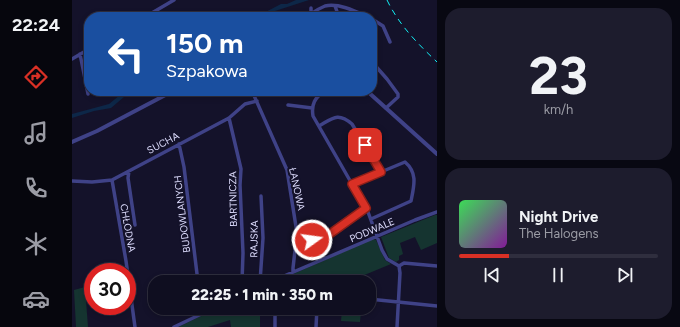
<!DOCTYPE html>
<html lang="pl">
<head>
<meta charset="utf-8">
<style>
	:root { --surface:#0f0e20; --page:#1d1c2d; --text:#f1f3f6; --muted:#9b9ca5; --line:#2f2e3e; --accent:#d93025 }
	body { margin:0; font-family:Figtree,sans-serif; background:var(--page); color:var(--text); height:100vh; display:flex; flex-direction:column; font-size:15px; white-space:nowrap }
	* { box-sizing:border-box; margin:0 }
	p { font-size:13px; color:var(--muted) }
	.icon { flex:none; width:22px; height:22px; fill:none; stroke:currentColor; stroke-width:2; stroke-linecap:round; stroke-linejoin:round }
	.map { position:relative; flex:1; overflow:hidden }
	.details { display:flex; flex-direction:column; gap:8px; padding:8px; background:#080812; width:243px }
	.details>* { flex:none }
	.banner { position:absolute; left:12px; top:12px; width:293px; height:84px; border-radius:16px; box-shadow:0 2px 6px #0003,0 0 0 1px var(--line); background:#1a4fa0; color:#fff; overflow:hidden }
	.speed { position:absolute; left:12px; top:263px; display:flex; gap:8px; font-size:20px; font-weight:700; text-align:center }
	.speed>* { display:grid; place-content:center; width:52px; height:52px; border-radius:50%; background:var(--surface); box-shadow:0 2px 6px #0003,0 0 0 1px var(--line); line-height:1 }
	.speed .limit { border:6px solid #d22; background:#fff; color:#111 }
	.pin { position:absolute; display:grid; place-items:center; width:34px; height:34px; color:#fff; margin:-17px; border-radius:8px; box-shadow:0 2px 6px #0006 }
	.me { position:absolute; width:44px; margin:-22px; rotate:76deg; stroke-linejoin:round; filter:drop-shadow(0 0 3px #0008) }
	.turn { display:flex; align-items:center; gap:14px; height:84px; padding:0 16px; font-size:18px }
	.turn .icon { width:52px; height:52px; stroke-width:2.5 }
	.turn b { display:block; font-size:28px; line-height:34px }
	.details .widget { flex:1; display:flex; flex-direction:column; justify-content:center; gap:6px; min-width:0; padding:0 14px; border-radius:16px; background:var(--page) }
	.details .dial { align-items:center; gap:0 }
	.dial b { font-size:52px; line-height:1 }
	.song { display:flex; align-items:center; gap:12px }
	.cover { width:48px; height:48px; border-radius:6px; background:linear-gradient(135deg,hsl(130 70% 55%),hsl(290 70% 35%)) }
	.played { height:4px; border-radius:2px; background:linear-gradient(90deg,var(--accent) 25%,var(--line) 25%) }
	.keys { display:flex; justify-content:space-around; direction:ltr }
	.trip { position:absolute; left:76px; top:275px; width:228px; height:40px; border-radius:16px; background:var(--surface); box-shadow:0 2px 6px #0003,0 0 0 1px var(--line); font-weight:800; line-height:40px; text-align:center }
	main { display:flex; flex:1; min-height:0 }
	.menu { display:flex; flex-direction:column; width:72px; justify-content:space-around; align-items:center; background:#06060d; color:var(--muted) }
	.menu .icon { width:28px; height:28px }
	.menu .selected { color:var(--accent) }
	.menu b { font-size:18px; color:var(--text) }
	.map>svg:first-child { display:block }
</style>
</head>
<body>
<main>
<nav class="menu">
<b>22:24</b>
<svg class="icon selected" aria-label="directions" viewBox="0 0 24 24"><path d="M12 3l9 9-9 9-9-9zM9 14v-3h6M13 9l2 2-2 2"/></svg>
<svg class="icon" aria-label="music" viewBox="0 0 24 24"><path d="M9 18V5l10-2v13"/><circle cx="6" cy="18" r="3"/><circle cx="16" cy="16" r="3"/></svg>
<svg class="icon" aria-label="phone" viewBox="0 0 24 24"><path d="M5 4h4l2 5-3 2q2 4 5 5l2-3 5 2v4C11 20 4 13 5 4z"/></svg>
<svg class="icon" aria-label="climate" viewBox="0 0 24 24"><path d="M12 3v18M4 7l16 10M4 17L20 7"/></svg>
<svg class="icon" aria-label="car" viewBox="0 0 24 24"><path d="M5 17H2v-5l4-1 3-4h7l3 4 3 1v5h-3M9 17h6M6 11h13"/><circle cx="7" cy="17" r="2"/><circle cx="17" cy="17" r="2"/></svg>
</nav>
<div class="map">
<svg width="365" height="327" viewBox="0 0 365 327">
	<rect width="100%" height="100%" fill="#14122a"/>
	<path fill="#153430" d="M363,215H365V243L349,250L343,237L328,243L331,254L327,256V260L324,262L317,258L309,237Z
		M301,239L304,240L313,260L319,264L290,276L286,274L268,282H203Z
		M13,287L16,327H4L2,290Z
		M146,308H196L188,311V327H159L158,320L136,327H106Z
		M270,310L289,311L288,322L269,321Z"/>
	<path fill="#0d2748" d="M224,0H237L203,11L194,17H184L209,4H215Z
		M53,91H59L39,108L22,111L0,118V114L37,104Z"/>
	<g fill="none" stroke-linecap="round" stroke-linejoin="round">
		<path stroke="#3f4287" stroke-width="3.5" d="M263,6L267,17
			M239,14C243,11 248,8 253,6C267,3 283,11 296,17
			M73,17L102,0
			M237,17L239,14V8
			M300,19L311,26L318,42
			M8,54L16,94
			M0,59L17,49
			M300,62L315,79L326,94V97L314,108
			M180,91L215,170L225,233L221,268V272
			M252,91C243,98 239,104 241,116L296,212L310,250L315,259L327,266
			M216,105L240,108
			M157,118L169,169L168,185L171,253L170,282
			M247,126C261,118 266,112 280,124L309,172
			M107,144L112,167L126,282
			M57,171L56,178L63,225
			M40,180L54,261L63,327
			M0,181L20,182L40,180L157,118L173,104L185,101
			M280,184L333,162C346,173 342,186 339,201L299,219
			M245,241L243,238L240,240L242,244L248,241L294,208
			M327,266L332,263L365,266
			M188,282L191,238L189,196
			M198,282L343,220L365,212
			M297,299L365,306
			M203,315V327
			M102,327L142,308
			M244,327L245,308
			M325,327L328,273L327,266"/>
		<path stroke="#3f4287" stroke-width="4" d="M295,91L365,154
			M0,142L25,131L101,91"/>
		<path stroke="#11f0f5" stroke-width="1" stroke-dasharray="6 5" stroke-linecap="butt" d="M315,0C327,25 345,43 365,62"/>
	</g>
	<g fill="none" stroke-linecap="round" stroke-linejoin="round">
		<g stroke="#8d1f18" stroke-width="10">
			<path id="route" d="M240,240L243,238L245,241H248L294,208L280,184L309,172L293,145"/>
		</g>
		<use href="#route" stroke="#d93025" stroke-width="7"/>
	</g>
	<g text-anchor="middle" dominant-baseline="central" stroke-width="4" stroke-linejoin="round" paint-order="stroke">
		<g font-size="10" fill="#deddfe" stroke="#14122a">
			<text transform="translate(91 143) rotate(-28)">SUCHA</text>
			<text transform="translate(225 189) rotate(78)">ŁANOWA</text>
			<text transform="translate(161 199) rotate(-91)">BARTNICZA</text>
			<text transform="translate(110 214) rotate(-97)">BUDOWLANYCH</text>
			<text transform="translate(56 228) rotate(80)">CHŁODNA</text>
			<text transform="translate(300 230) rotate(-23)">PODWALE</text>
			<text transform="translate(182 239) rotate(-89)">RAJSKA</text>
		</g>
	</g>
</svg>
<div class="speed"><div class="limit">30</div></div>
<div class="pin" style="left:293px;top:145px;background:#d93025"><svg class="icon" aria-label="arrive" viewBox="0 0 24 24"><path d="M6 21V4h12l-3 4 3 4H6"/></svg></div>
<svg class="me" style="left:240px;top:240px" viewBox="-20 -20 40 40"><circle r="17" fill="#d93025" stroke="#fff" stroke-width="3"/><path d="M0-11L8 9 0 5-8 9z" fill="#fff"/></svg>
<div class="trip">22:25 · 1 min · 350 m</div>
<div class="banner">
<div class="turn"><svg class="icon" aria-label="left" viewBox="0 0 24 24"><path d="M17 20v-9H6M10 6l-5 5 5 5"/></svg><div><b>150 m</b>Szpakowa</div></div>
</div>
</div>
<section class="details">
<div class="widget dial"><b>23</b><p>km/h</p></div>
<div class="widget">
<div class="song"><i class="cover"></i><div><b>Night Drive</b><p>The Halogens</p></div></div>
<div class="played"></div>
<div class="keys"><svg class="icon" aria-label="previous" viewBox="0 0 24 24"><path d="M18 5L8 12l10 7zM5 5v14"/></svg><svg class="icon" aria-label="pause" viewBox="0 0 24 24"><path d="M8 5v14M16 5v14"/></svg><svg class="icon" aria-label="next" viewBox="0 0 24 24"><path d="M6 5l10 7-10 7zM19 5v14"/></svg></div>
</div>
</section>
</main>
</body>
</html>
